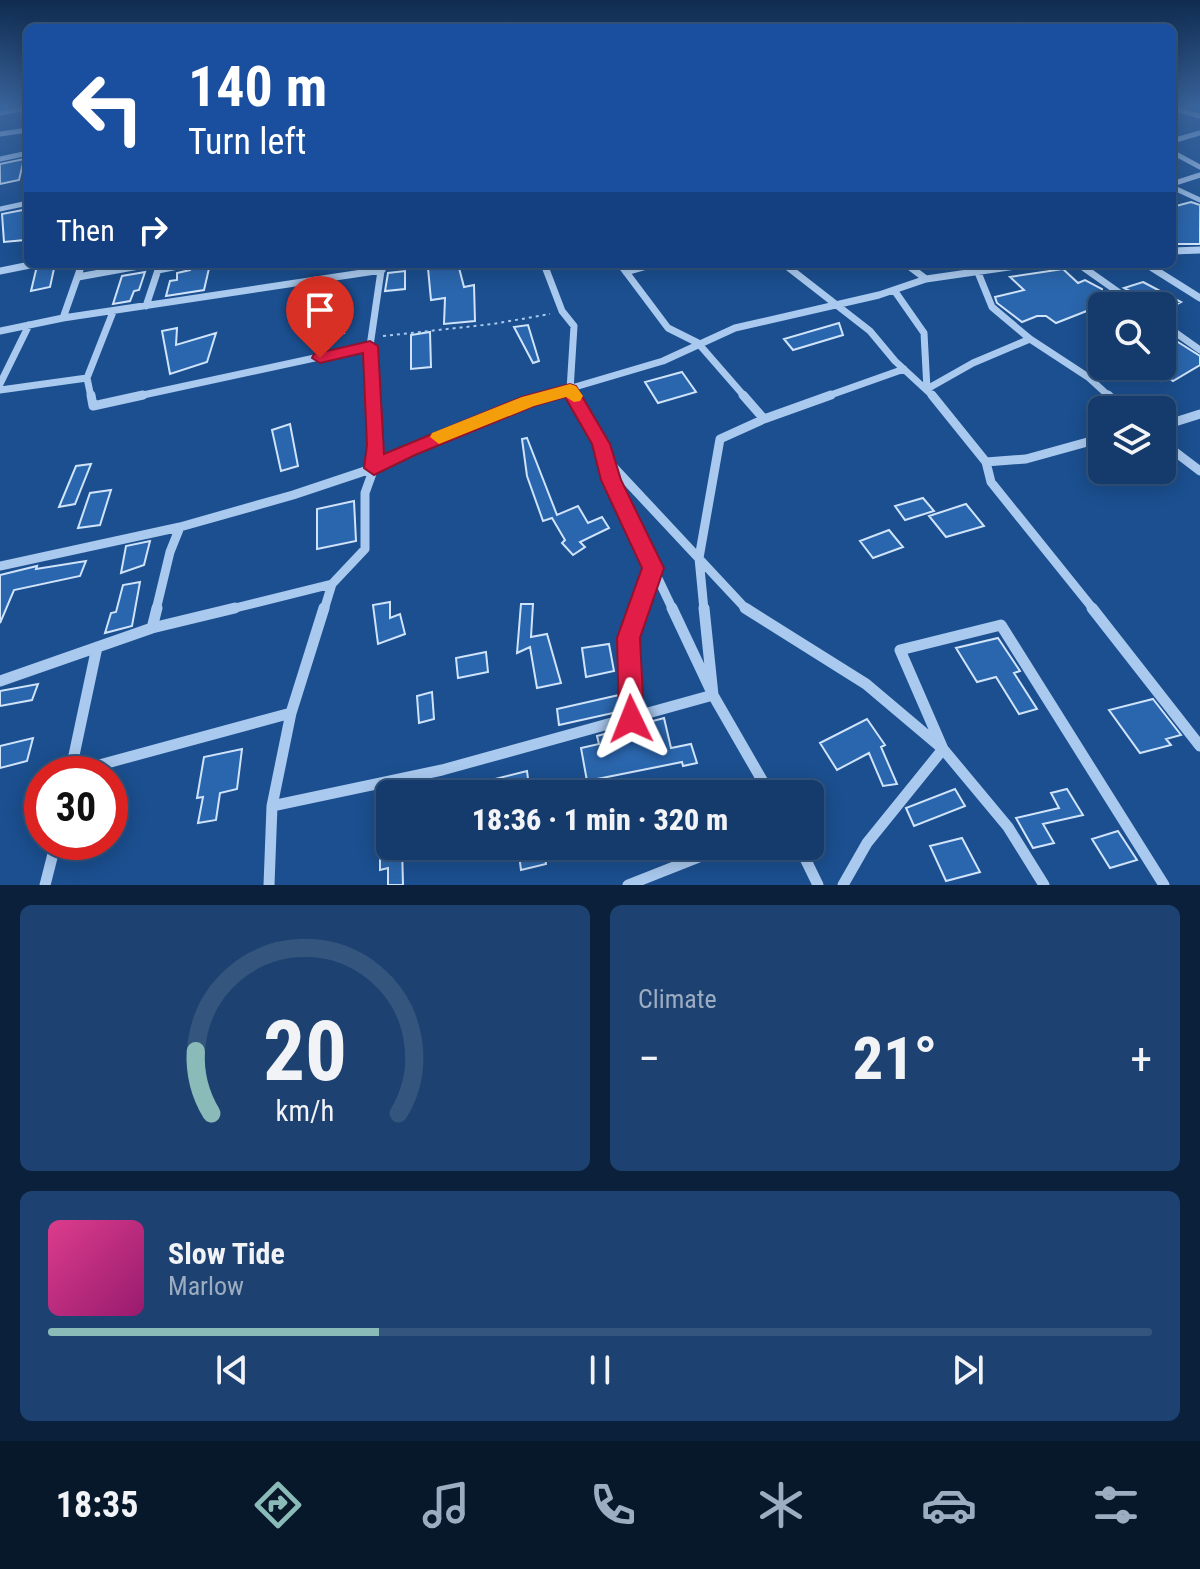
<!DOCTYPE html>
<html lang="en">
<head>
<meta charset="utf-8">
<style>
	:root { --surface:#143b6b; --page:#1d4271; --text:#f1f3f6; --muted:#9dadc1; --line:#33557e; --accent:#8bbbb9 }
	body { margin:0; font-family:"Roboto Condensed",sans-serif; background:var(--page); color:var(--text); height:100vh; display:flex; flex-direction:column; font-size:30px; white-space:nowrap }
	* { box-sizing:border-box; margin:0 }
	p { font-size:26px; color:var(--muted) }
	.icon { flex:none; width:44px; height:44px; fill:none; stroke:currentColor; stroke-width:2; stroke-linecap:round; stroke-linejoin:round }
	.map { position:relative; height:885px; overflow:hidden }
	.details { display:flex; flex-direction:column; gap:20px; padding:20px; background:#0b203b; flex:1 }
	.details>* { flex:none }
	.top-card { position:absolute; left:24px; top:24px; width:1152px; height:244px; border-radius:12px; box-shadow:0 4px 20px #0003,0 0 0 2px var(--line); background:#1a4fa0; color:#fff; overflow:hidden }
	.controls { position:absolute; left:1088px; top:292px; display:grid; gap:16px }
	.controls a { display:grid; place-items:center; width:88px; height:88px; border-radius:12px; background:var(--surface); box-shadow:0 4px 20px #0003,0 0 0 2px var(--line); font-size:40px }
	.speed { position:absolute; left:24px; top:756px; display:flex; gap:16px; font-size:40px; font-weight:700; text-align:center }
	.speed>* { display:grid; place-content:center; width:104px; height:104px; border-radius:50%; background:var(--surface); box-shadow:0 4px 20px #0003,0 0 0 2px var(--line); line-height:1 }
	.speed .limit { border:12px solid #d22; background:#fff; color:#111 }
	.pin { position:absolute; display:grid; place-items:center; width:68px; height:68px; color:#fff; margin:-82px -34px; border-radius:50% 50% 50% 0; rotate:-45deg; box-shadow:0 0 8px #0007 }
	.pin .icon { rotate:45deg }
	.me { position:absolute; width:88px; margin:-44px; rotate:358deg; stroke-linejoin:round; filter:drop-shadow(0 0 6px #0008) }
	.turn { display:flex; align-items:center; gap:28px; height:168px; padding:0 32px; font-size:36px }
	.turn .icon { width:104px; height:104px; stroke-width:2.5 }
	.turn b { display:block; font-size:56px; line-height:68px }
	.then { display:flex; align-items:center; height:76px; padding:0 32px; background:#0003; gap:16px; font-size:30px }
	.big { font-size:60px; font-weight:800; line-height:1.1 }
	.details .tile { flex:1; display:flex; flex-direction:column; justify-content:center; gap:12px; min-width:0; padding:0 28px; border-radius:12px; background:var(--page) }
	.details .dial { align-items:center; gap:0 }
	.dial svg { height:208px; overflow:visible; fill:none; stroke:var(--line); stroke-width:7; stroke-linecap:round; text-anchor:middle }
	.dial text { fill:var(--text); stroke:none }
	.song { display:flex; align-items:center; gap:24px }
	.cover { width:96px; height:96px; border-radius:12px; background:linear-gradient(135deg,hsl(330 70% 55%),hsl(320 70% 35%)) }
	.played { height:8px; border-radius:4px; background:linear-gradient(90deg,var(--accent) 30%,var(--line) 30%) }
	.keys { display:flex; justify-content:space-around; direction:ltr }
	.heat { display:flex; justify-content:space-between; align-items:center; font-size:44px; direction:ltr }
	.details .tiles { flex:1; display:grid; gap:20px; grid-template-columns:1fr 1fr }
	.tile:last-child { grid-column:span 2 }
	.trip { position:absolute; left:376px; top:780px; width:448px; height:80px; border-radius:12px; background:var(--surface); box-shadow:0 4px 20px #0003,0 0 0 2px var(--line); font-weight:800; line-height:80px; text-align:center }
	.tab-bar { display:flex; height:128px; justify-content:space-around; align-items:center; background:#08182b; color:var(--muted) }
	.tab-bar .icon { width:56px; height:56px }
	.tab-bar .current { color:var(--accent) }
	.tab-bar b { font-size:36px; color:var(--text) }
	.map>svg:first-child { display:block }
</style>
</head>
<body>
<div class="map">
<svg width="1200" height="885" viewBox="0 0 1200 885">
	<rect width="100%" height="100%" fill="#1b4f8f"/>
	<path fill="#2a66ad" stroke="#cfe3fa" stroke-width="2" d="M24,159L19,180L0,184V164Z
		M1191,202L1200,205V244H1178L1172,240V207Z
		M28,209V234L25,240L4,242L2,214Z
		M55,264L50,287L31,291L36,270L41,266Z
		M210,264L204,290L166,296L170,281L177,280V273L190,270L194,265Z
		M458,264L464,287L474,285L475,321L444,324L445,298L431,300L428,268Z
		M1063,269L1078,283L1085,280L1102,289V305L1056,323L1046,316H1037L1022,322L997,303L995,297L1024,290L1010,277Z
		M405,271V289L385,291L388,273Z
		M145,272L139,290L134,291L130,301L113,304L122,276Z
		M1143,282L1181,302L1166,310L1124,288Z
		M335,287L344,333L306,341L299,292Z
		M839,323L843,335L793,350L784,339Z
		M528,325L539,361L533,363L514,327Z
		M177,328L176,345L216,333L207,362L170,374L162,331Z
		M430,332L431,367L411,369V335Z
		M1170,337L1200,356V365L1173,381L1170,379L1162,381V340Z
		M682,372L696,392L658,403L645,382Z
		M290,424L298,466L281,471L272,430Z
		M527,438L557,515L578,506L588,523L602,517L609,528L580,542L585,547L573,555L562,543L565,540L552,518L543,521L527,476L522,439Z
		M91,464L75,504L59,507L76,466Z
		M111,490L100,525L78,528L90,493Z
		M923,498L934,511L905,520L895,506Z
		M354,501L356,541L317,549V509Z
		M966,504L984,526L946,537L929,516Z
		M889,530L903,547L873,558L860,541Z
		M150,541L144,565L121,573L126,546Z
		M86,561L80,576L14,590L0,623V575L37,566L36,569Z
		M140,582L132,626L105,633L111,613L116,612L123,585Z
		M390,602V618L400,614L405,634L378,644L373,605Z
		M521,604H533L531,637L547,634L561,683L537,688L530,647L517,653Z
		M998,638L1020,671L1014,673L1037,709L1019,714L996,677L977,682L956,648Z
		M609,644L614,671L586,677L582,648Z
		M486,652L488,672L458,678L456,658Z
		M38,684L32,700L0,706V691Z
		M432,692L434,719L419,723L417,696Z
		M619,695L622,711L559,725L557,709Z
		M1153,699L1181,735L1166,739L1171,745L1140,753L1109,710Z
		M664,718L671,748L691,744L697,763L683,766L682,762L587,781L581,748L599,744L597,736Z
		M867,719L885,745L881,747L897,784L883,786L869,753L837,770L820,743Z
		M33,738L27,761L0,768V746Z
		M242,749L237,789L220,793L216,820L198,823L203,797L197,798L204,757Z
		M527,771L530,794H455V789Z
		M955,789L965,806L914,826L906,808Z
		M1067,789L1083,815L1043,824L1054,843L1033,848L1016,818L1059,808L1051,793Z
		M1118,831L1137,860L1110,868L1092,839Z
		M962,838L980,872L946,881L930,846Z
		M380,846H402L403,885H388V868L380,870Z
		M518,846H544L546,864L521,870Z"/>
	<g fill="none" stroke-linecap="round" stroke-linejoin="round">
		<path stroke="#a9c9ee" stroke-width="2" stroke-dasharray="3 4" stroke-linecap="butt" d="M383,336L493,324L550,314"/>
		<path stroke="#a9c9ee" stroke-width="5" d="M1172,108L1200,116
			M0,113L28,108
			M0,134L28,130
			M1172,141L1200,133
			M1172,152L1200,167
			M0,159L28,153
			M1172,184L1200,175
			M1172,187L1200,200
			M0,209L28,203"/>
		<path stroke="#a9c9ee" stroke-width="7" d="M1172,251L1200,250
			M544,264L562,311L574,326L570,390L574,397
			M620,264L668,328L698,343L745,397
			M784,264L870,331L895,361L934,397
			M906,264L926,279
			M1146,264L1200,298
			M1080,265L1138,306
			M158,270L188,264
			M977,270L992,307L1030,339L1088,377L1110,397
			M0,271L35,264
			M626,272L654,264
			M78,277L150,264
			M894,290L924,333L927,389
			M146,306L160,264
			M63,318L82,264
			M1162,323L1200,350
			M0,331L63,318L382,270
			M0,384L29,325
			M927,389L973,363L1030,339
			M0,390L87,378
			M91,397L87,378L113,312
			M134,397L370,346
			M373,397L370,346L382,264
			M541,397L663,361L735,328L879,295L926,279L1030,264
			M825,397L904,369"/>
		<path stroke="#a9c9ee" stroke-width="9" d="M91,395L93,406L143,395
			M573,395L601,444L611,480L673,610
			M743,395L764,419
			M932,395L986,462L991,482L1094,610
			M1108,395L1124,410
			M1162,426L1200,414
			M1162,442L1200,471
			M606,459L747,610
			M986,462L1026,459L1102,438
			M0,566L180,527L293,495L374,468L408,450L548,395
			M156,610L170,552L180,527
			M227,610L332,584
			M324,610L332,584L365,549V493L374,468L376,445L373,395
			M638,610L653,568
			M704,610L699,558L720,439L764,419L831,395"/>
		<path stroke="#a9c9ee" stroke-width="11" d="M672,608L713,695L770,794
			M745,608L866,684L943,749L900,650L1001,625L1164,885
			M1092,608L1200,746
			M152,628L157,608
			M0,681L152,628L235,608
			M631,719L628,638L639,608
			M70,773L291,713
			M70,774L97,647
			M272,806L442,770L713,695L704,608
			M799,846L818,885
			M45,885L56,842
			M269,885L272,806L291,713L324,608
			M628,885L727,846
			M843,885L867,843L943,749L1008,827L1044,885"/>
	</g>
	<linearGradient id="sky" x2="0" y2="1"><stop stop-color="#0f2b4f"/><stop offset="0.46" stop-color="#39639b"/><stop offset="1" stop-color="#39639b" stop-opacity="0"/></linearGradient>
	<rect width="1200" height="231" fill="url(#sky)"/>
	<path fill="#e11d48" stroke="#92132f" stroke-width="2" d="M370,341L378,346L384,454L522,397L570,384L576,386L610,444L621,480L664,568L640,638L644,719L640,727L631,731L622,727L619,719L617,638L642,568L601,480L592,444L565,397L534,406L415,455L374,475L364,468L367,445L363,353L320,363L312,358L314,354Z"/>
	<path fill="#f59e0b" d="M570,384L576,386L583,396L580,401L574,402L566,397L534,406L439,444L430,437L432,433L522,397Z"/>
</svg>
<div class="controls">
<a><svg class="icon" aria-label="search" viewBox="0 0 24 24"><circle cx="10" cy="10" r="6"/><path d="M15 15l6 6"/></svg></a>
<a><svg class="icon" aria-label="layers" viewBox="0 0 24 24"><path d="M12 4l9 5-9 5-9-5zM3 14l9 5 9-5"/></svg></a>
</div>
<div class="speed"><div class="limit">30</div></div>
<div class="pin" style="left:320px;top:358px;background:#d93025"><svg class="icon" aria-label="arrive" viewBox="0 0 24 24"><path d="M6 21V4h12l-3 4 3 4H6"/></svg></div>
<svg class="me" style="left:631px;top:719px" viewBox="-20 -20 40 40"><path d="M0-17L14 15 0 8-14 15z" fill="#e11d48" stroke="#fff" stroke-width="4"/></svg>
<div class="trip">18:36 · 1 min · 320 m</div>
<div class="top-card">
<div class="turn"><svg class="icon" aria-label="left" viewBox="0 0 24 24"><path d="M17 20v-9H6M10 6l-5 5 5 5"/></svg><div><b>140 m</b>Turn left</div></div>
<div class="then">Then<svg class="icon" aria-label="right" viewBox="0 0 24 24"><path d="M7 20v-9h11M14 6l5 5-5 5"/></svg></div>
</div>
</div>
<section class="details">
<div class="tiles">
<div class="tile dial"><svg viewBox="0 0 100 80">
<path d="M14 69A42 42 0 1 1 86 69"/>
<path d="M14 69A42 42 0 0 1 8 45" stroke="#8bbbb9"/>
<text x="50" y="56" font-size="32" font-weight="700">20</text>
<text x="50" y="72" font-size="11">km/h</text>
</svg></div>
<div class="tile"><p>Climate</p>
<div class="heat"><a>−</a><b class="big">21°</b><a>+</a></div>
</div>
<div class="tile">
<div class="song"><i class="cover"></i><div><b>Slow Tide</b><p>Marlow</p></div></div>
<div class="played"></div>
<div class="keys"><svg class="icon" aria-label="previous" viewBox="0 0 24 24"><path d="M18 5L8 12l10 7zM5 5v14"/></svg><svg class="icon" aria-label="pause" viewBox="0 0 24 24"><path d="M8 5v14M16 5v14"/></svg><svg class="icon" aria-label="next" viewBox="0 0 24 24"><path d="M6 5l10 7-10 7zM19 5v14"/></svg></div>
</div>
</div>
</section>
<nav class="tab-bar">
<b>18:35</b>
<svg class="icon current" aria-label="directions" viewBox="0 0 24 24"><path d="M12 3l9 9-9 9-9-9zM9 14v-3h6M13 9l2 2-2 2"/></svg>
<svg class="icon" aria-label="music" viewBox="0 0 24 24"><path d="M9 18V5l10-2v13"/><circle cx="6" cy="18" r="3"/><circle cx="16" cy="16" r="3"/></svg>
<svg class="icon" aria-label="phone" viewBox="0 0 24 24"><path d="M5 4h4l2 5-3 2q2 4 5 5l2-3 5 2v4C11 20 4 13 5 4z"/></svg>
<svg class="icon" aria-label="climate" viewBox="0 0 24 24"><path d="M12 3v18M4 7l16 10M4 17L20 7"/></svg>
<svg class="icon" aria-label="car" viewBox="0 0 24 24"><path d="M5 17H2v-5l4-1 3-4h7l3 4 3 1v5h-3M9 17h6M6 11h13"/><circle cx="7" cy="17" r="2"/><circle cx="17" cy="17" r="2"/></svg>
<svg class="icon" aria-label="filters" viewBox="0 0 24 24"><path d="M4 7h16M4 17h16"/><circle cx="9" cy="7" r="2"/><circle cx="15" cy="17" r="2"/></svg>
</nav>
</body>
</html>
